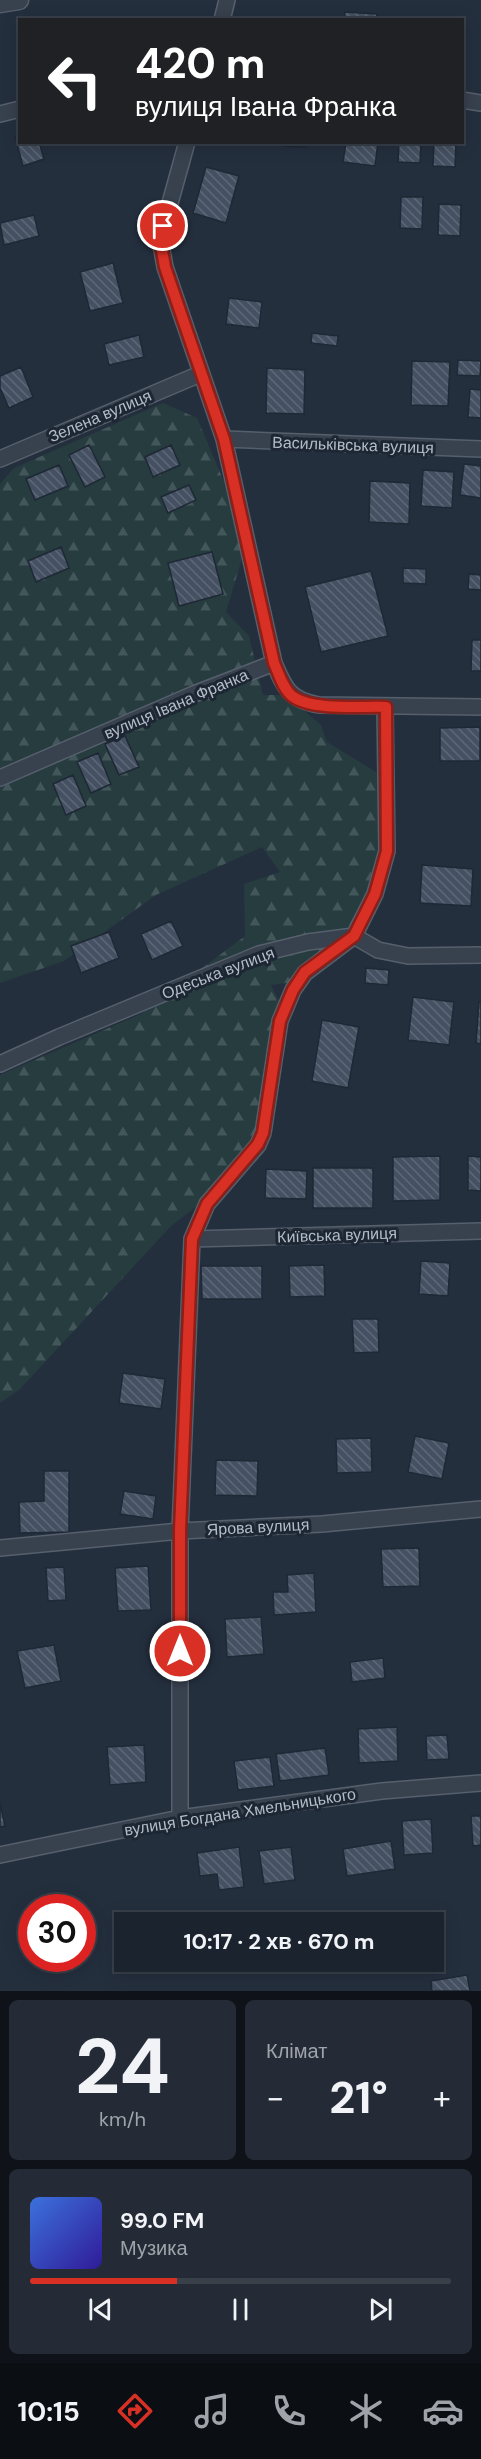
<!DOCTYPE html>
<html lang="uk">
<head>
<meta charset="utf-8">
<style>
	:root { --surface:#1b232e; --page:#242b36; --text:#f1f3f6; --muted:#a0a4aa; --line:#39404a; --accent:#d93025 }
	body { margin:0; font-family:"DM Sans",sans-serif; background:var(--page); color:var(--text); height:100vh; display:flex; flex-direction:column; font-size:22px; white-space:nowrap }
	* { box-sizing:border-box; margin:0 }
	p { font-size:20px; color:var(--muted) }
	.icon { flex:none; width:33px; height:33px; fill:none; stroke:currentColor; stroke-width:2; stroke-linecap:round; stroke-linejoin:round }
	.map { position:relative; height:1991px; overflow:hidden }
	.drawer { display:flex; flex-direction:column; gap:9px; padding:9px; background:#0f1319; flex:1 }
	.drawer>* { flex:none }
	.hud { position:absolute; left:18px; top:18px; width:446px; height:126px; border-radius:0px; box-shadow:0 3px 15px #0003,0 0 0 2px var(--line); background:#202124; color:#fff; overflow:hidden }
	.speed { position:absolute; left:18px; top:1894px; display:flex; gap:12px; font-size:30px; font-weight:700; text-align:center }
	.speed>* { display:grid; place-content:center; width:78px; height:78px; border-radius:50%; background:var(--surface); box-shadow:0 3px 15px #0003,0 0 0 2px var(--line); line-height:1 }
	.speed .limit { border:9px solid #d22; background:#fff; color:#111 }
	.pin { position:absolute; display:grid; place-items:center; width:51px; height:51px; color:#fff; margin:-26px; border:3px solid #fff; border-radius:50%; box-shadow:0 2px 6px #0007 }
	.me { position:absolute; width:66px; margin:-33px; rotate:0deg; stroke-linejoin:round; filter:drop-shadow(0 0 4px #0008) }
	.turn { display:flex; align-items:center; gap:21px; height:126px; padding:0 18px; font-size:27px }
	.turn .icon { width:78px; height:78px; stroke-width:2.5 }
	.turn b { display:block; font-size:42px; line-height:51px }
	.big { font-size:45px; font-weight:700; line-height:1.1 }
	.drawer .card { flex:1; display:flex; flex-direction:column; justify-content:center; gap:9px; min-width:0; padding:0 21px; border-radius:9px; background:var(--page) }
	.drawer .dial { align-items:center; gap:0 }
	.dial b { font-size:78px; line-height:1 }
	.song { display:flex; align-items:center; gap:18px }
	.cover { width:72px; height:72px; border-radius:9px; background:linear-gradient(135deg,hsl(220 70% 55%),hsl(250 70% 35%)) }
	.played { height:6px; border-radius:3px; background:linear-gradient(90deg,var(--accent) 35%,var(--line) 35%) }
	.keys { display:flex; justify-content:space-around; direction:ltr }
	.heat { display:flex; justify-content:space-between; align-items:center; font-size:33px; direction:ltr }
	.drawer .tiles { flex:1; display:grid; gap:9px; grid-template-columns:1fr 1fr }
	.card:last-child { grid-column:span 2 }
	.trip { position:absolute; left:114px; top:1912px; width:330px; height:60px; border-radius:0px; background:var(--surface); box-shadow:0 3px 15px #0003,0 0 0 2px var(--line); font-weight:700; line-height:60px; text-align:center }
	.dock { display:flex; height:96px; justify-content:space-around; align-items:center; background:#0b0e12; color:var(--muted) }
	.dock .icon { width:42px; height:42px }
	.dock .active { color:var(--accent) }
	.dock b { font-size:27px; color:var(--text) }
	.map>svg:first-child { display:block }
</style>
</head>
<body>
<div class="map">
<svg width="481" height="1991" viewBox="0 0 481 1991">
	<defs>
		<pattern id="forest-firs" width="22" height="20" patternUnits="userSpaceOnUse" patternTransform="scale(1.5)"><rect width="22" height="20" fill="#263c3f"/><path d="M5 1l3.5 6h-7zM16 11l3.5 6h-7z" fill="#435659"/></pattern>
		<pattern id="building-back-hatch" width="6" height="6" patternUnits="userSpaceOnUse" patternTransform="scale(1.5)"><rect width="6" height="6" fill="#455162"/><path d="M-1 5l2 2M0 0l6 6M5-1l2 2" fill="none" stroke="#5d6877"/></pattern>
	</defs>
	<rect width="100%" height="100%" fill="#242f3e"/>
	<path fill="url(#forest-firs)" d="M163,403L197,418L233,503L246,545L226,612L249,636L263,695H286L321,725L327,742L376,772L392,804L387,885L359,924L294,982L271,985L285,1013L270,1111L273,1130L245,1169L171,1226L20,1389L0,1403V1075L141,1014L245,936L244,884L280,872L262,847L156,895L64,961L0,983V484L14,468Z"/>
	<path fill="url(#building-back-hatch)" stroke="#1f2835" stroke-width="1.5" d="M345,12L377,14L376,20H344Z
		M20,135V142H39L44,159L23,166L15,137Z
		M284,142H306V147L284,146Z
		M346,142H378L375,166L343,162Z
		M399,142H421L420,163L398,162Z
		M434,142H456L455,167L433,166Z
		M206,167L239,176L226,223L193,213Z
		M401,197H423L422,229L400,228Z
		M439,204L461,205L460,236L438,235Z
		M34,215L39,236L4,245L0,223Z
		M113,263L123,303L90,311L80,272Z
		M229,298L262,302L259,328L226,324Z
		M312,333L338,336L337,346L311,343Z
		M139,335L144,357L109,365L104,344Z
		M458,360L481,361L480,376L457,375Z
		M412,361L450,362L448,406L411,405Z
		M21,367L33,397L9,408L0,388V376Z
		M267,368L305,370L304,414L266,413Z
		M470,389L481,390V418L468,417Z
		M89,445L105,477L85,487L69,455Z
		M171,445L180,465L153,477L145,457Z
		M464,464L481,466V498L460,495Z
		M59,465L68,486L35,500L26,479Z
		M423,470L454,472L452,508L421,506Z
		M370,481L410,483L409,524L369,522Z
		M189,485L196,500L168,513L161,497Z
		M61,547L69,568L36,582L28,561Z
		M212,552L223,594L179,606L168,563Z
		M403,568L426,569V584L403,583Z
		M371,571L388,636L321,652L305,587Z
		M469,574L481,575V590L468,589Z
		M472,640H481V671H471Z
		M480,727V761H440V728Z
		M125,736L139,767L119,775L105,744Z
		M98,753L111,784L91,793L77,762Z
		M73,775L86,806L66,815L53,784Z
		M422,865L473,869L471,906L420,903Z
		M171,921L183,946L152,960L141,934Z
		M109,932L119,958L81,973L71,946Z
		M366,968L389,970L388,985L365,983Z
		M413,997L454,1002L449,1045L408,1040Z
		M479,1002H481V1044L476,1043Z
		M322,1020L359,1027L348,1088L312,1081Z
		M440,1156V1200L393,1201V1157Z
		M468,1156L481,1157V1191L468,1190Z
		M313,1168H373V1208H313Z
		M266,1169L307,1171L306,1199L265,1198Z
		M421,1261L450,1263L448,1296L419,1294Z
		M324,1265L325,1296L290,1297L289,1266Z
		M201,1266H262V1299H202Z
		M352,1319H378L379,1352L354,1353Z
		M123,1373L165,1379L161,1409L119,1403Z
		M415,1436L449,1443L442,1479L408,1472Z
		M371,1438L372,1472L337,1473L336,1439Z
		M216,1460L258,1461L257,1496L215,1495Z
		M44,1471H69V1532L20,1533L19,1502L44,1501Z
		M124,1491L156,1496L153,1519L120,1514Z
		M419,1548L420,1586L383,1587L381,1549Z
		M148,1566L151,1610L118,1611L115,1568Z
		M64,1567L66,1600L48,1601L46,1568Z
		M314,1573L316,1612L274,1615L273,1592H288L287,1575Z
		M261,1617L264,1654L227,1657L225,1619Z
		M54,1645L61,1681L25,1688L17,1651Z
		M383,1658L385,1678L352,1682L350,1662Z
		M397,1727L398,1761L359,1763L358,1729Z
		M447,1735L449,1759L427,1760L426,1736Z
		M144,1745L146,1782L110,1785L107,1747Z
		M325,1748L329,1775L280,1781L276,1754Z
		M270,1757L274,1786L238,1790L234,1761Z
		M0,1803L5,1826L0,1827Z
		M471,1816H481V1845L473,1846Z
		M431,1819L433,1853L404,1855L402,1821Z
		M391,1841L395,1869L347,1876L343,1849Z
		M239,1847L244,1887L219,1890L217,1874L200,1876L197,1853Z
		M291,1847L295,1880L264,1884L259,1851Z
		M467,1975L470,1991H432L431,1981Z"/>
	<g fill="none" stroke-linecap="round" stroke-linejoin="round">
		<g stroke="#565f6c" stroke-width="18">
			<path id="minor" d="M222,20L227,0
				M462,100L481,103
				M0,114L20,109
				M187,142L160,239L165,267L224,439L274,663C285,689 290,700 319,705L481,707
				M224,439L481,449
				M0,459L200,374
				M0,778L194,694L274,663
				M0,1064L59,1037L259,954L308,942L354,936L378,950L408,956L481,955
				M192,1239L481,1231
				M0,1548L180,1531L322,1524L481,1509
				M180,1818V1531L192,1239L207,1204L258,1145L263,1133L280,1021L293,990L305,973L354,936L375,894L387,851L385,707
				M0,1855L180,1818L382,1791L481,1783"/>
		</g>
		<g stroke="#565f6c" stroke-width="21">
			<path id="tertiary" d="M0,3L19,0"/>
		</g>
		<use href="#minor" stroke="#38414e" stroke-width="15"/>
		<use href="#tertiary" stroke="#38414e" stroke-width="18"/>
	</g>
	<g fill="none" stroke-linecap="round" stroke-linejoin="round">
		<g stroke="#8d1f18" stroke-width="15">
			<path id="route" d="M163,226L160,239L165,267L224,439L274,663C279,674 283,689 292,696C311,711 362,706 386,707L387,851L375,894L354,936L305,972L293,990L280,1021L263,1133L258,1144L207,1204L192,1239L180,1531V1651"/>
		</g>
		<use href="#route" stroke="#d93025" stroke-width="10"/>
	</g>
	<g text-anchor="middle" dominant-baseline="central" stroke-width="6" stroke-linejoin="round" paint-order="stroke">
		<g font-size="16" fill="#b4bcc9" stroke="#1d2633">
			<text transform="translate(100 416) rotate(-23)">Зелена вулиця</text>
			<text transform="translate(353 445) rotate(2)">Васильківська вулиця</text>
			<text transform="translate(176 704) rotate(-23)">вулиця Івана Франка</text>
			<text transform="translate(218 973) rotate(-21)">Одеська вулиця</text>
			<text transform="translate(337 1235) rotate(-2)">Київська вулиця</text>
			<text transform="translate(258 1527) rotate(-3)">Ярова вулиця</text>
			<text transform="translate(240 1812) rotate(-9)">вулиця Богдана Хмельницького</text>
		</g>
	</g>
</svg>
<div class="speed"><div class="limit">30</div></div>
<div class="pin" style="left:163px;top:226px;background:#d93025"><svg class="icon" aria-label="arrive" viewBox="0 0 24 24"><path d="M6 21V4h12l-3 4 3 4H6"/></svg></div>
<svg class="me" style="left:180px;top:1651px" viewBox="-20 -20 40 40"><circle r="17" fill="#d93025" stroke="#fff" stroke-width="3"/><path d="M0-11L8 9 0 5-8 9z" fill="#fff"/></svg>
<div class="trip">10:17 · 2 хв · 670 m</div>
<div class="hud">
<div class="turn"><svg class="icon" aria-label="left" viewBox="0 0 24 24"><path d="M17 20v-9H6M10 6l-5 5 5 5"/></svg><div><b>420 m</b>вулиця Івана Франка</div></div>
</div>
</div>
<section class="drawer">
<div class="tiles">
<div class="card dial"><b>24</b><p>km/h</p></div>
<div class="card"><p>Клімат</p>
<div class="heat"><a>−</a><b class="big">21°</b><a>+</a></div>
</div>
<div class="card">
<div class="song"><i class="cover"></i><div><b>99.0 FM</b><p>Музика</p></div></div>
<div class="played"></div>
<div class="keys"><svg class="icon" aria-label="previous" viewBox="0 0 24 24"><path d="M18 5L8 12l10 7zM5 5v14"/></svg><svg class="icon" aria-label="pause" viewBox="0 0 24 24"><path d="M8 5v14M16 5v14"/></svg><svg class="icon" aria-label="next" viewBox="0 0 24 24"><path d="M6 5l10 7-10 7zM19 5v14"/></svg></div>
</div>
</div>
</section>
<nav class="dock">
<b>10:15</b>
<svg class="icon active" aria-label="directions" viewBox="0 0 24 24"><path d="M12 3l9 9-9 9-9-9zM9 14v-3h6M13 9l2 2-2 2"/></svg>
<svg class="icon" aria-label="music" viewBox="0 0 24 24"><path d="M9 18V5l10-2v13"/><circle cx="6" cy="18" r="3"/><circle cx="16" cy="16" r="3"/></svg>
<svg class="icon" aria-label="phone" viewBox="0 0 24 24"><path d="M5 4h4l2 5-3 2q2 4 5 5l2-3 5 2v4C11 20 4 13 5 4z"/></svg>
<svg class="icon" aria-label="climate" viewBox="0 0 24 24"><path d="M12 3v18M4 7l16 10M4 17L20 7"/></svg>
<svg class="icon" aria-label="car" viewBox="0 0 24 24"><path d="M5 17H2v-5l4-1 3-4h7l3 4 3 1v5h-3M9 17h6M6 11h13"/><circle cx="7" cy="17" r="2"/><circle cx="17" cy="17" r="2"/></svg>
</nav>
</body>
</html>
